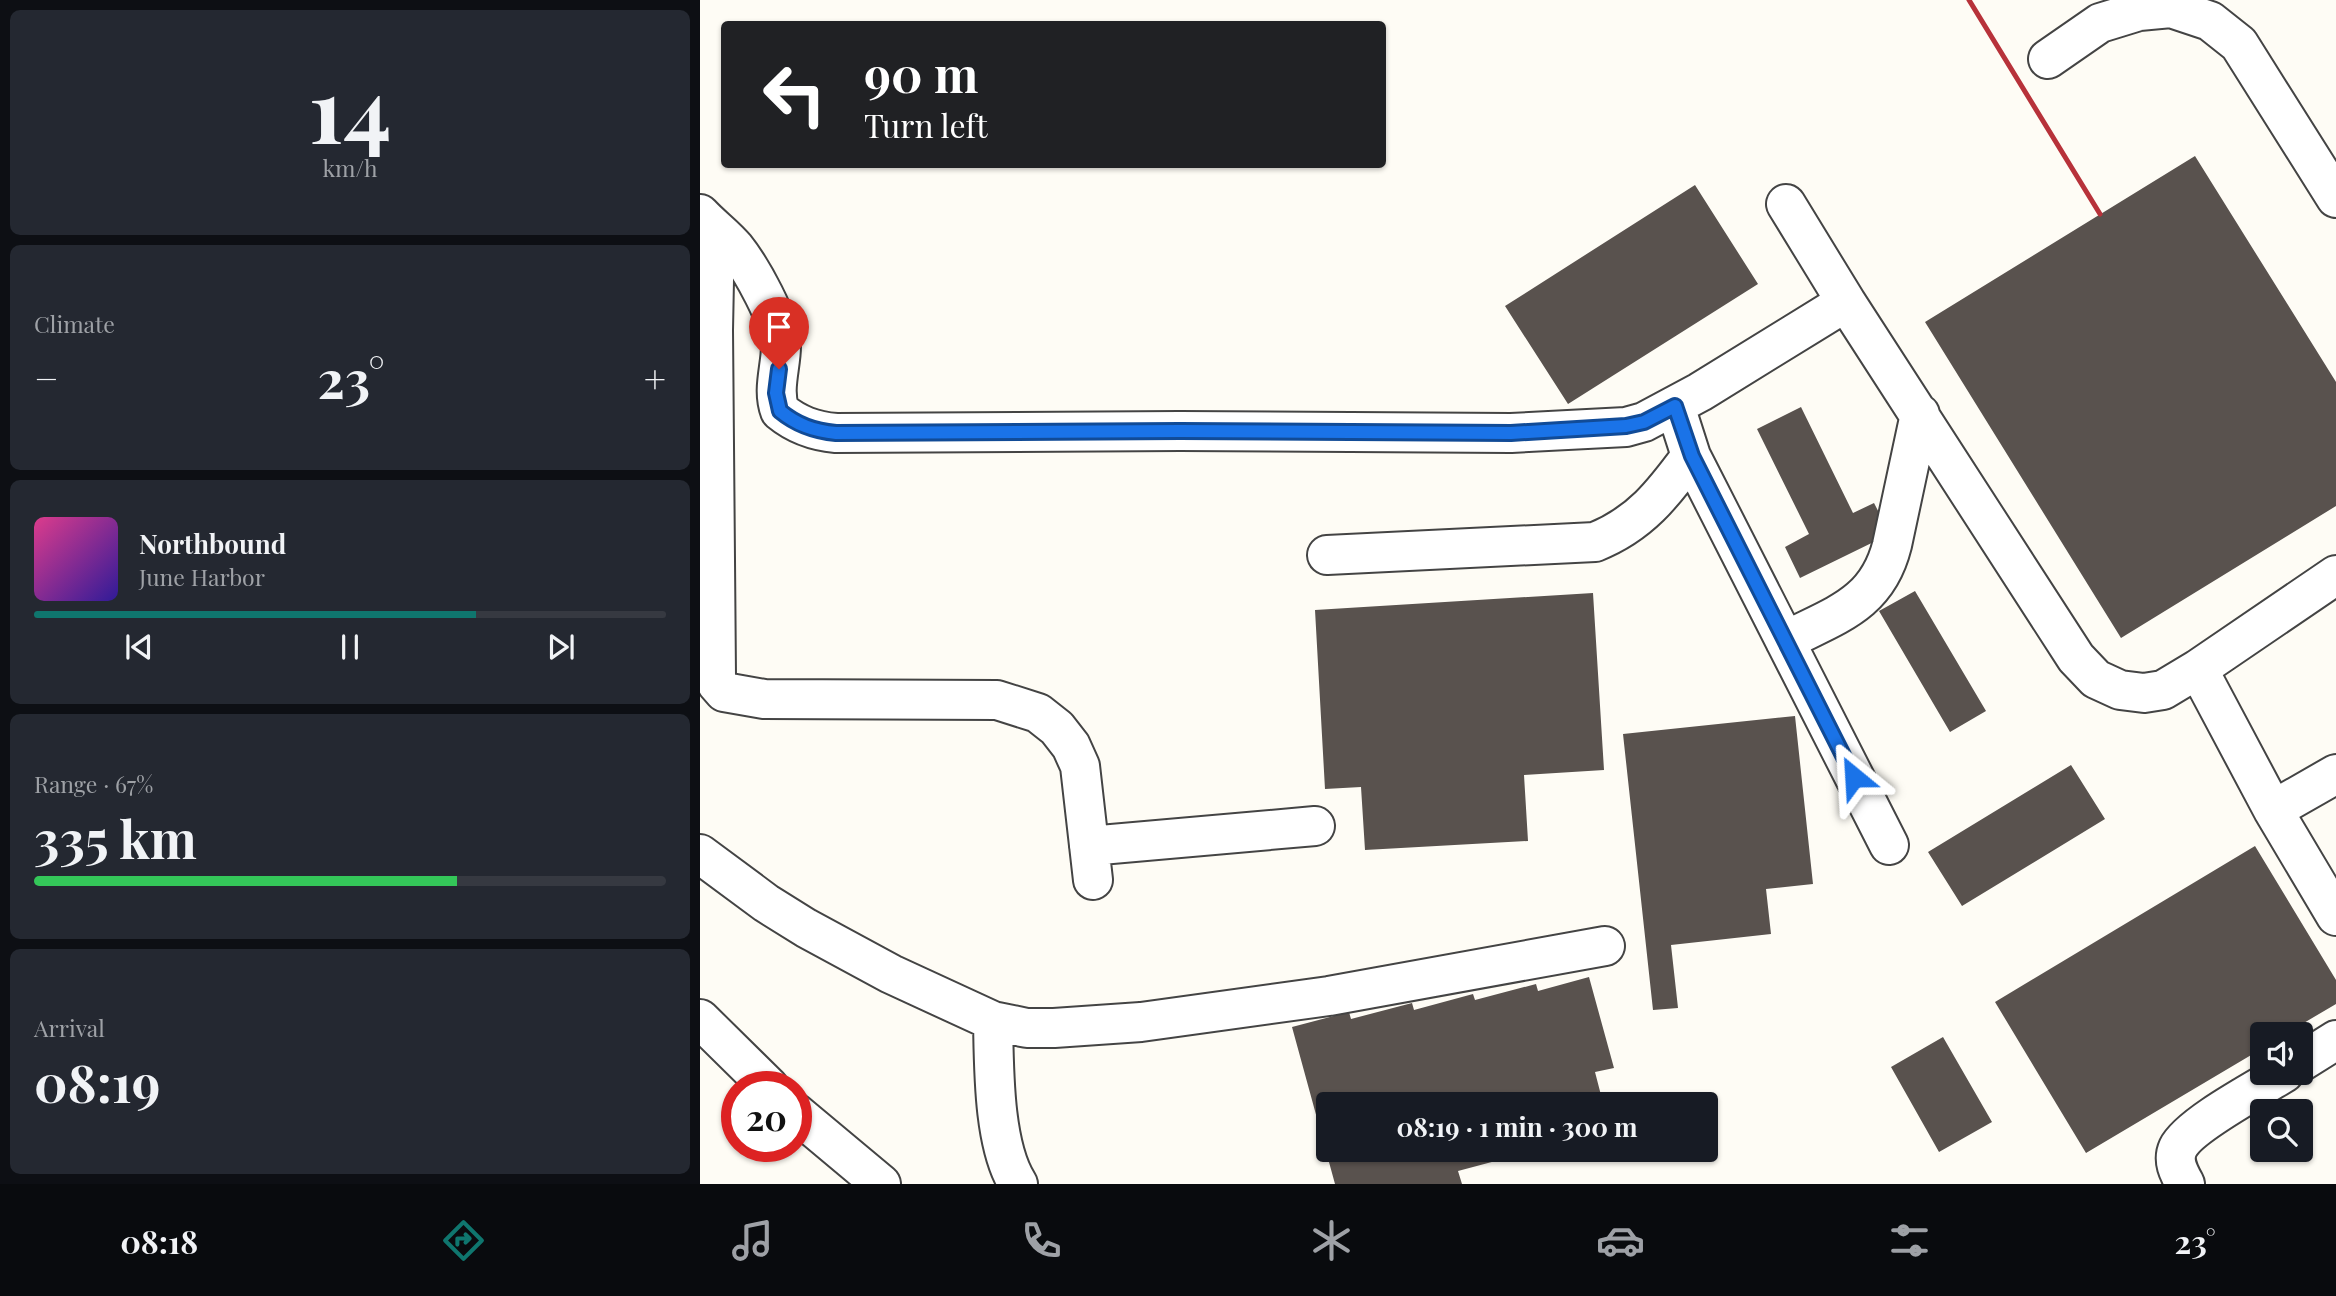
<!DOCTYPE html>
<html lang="en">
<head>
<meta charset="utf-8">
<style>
	:root { --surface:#171b24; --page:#242831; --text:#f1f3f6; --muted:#9ea1a6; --line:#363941; --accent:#0f766e }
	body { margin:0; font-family:"Playfair Display",serif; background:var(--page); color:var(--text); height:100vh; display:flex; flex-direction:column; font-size:26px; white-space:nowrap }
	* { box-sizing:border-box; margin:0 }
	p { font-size:23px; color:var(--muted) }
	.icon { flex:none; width:38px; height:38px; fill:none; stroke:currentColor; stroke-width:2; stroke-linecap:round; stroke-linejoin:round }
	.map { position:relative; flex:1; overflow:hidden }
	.side { display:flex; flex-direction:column; gap:10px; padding:10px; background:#0d0f14; width:700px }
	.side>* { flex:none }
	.top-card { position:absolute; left:21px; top:21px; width:665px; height:147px; border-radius:7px; box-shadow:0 2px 5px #0004; background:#202124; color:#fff; overflow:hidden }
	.buttons { position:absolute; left:1550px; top:1022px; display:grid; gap:14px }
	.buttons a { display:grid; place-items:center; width:63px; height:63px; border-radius:7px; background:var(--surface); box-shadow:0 2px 5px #0004; font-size:35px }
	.speed { position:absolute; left:21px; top:1071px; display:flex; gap:14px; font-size:35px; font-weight:700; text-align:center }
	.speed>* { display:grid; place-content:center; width:91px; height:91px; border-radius:50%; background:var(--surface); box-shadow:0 2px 5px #0004; line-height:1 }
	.speed .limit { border:10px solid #d22; background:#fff; color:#111 }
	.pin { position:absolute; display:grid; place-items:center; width:60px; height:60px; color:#fff; margin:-72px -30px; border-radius:50% 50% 50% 0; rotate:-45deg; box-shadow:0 0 7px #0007 }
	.pin .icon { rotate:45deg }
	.me { position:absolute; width:77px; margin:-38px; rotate:333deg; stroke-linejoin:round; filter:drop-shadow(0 0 5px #0008) }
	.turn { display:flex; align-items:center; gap:24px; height:147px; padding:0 28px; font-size:32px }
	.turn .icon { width:91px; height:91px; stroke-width:2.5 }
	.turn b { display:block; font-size:49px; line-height:60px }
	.big { font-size:52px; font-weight:700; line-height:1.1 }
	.side .card { flex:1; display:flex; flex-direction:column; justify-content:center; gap:10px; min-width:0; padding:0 24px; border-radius:10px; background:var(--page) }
	.side .dial { align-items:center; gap:0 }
	.dial b { font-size:91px; line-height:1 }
	.song { display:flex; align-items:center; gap:21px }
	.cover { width:84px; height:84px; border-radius:10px; background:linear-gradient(135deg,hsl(330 70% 55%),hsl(250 70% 35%)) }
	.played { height:7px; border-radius:4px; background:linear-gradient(90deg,var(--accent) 70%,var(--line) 70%) }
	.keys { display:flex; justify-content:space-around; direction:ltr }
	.heat { display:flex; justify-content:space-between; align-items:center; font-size:38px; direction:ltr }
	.charge { height:10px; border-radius:5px; background:linear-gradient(90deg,#34c759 67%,var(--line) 0) }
	.trip { position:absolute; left:616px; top:1092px; width:402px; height:70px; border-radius:7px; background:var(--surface); box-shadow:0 2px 5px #0004; font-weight:700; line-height:70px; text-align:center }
	.tab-bar { display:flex; height:112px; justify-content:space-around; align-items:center; background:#090b0e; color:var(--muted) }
	.tab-bar .icon { width:49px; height:49px }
	.tab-bar .current { color:var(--accent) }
	.tab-bar b { font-size:32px; color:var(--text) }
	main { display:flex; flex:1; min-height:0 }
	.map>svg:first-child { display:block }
</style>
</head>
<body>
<main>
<section class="side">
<div class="card dial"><b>14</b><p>km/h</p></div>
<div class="card"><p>Climate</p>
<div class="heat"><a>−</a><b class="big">23°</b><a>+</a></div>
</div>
<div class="card">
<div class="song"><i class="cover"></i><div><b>Northbound</b><p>June Harbor</p></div></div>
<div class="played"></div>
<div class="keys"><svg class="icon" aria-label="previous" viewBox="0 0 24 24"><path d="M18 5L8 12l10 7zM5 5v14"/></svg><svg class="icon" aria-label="pause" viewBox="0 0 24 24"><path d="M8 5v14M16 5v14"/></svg><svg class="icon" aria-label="next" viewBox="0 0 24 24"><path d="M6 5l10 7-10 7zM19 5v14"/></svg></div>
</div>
<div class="card"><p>Range · 67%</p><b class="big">335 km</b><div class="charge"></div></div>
<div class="card"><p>Arrival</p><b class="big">08:19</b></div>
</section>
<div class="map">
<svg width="1636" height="1184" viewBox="0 0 1636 1184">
	<rect width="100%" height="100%" fill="#fefcf5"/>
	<path fill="#59524e" d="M1495,156L1636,382V506L1421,638L1225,322Z
		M995,185L1058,284L868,404L805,306Z
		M1101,407L1153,513L1174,503L1190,534L1100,578L1085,547L1109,534L1057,429Z
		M1215,591L1286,711L1250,732L1179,611Z
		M893,593L904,770L824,775L828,841L665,850L661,787L625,789L615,610Z
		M1095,716L1113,884L1066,889L1071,934L971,945L978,1008L953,1010L923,734Z
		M1371,765L1405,819L1262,906L1228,852Z
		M1555,846L1636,980V1004L1585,1034H1563V1048L1386,1153L1295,1002Z
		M889,977L914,1068L895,1072L902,1099L882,1104H628V1150H816L818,1155L758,1171L762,1184H635L592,1027L649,1012L651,1019L712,1003L714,1010L773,994L775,1000L836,984L838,991Z
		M1243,1037L1292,1122L1239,1152L1191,1067Z"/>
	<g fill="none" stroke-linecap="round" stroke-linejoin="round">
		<g stroke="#444" stroke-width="42">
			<path id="minor" d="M1348,59L1400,23L1439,11L1471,8L1510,21L1539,44L1636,198
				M1086,204L1146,302
				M0,214C11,226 25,236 35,248C51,268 81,321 81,346C81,367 72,390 80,411C97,425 114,431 136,433L480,431L811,433L926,427L944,422L1000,392L1146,302L1376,658L1396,679L1420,690L1444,693L1463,690L1498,669L1573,810L1636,916
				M15,229L13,330L16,675L17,684L24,692L64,699L297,700L338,713L357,728L371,746L380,766L393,880
				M975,406L991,456L1189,845
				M627,555L895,542C940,524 963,494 991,456
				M1085,641C1135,615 1177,605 1192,545L1220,414
				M1498,669L1636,575
				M1573,810L1636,774
				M389,846L615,826
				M0,854L66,903L106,928L191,974L293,1021L327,1028H354L441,1022L629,996L905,946
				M0,1019L69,1087
				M293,1021C294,1067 293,1145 318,1184
				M1601,1062L1636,1040
				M96,1113L181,1184
				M1485,1184C1479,1173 1472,1161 1478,1148C1489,1125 1560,1088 1584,1073"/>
		</g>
		<use href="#minor" stroke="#fff" stroke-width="38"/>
		<path stroke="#b7323a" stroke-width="5" d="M1269,0L1400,214"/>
	</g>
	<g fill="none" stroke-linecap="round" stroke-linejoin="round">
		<g stroke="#114b97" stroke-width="18">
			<path id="route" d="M79,369L76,393L80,411C97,425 114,431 136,433L480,431L811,433L926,426L944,422L975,406L992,456L1154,777"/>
		</g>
		<use href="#route" stroke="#1a73e8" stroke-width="12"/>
	</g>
</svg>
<div class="buttons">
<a><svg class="icon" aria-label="sound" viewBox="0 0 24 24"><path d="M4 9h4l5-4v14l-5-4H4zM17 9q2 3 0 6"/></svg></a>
<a><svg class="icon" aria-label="search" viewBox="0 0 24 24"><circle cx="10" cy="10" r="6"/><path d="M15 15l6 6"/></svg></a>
</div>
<div class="speed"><div class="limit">20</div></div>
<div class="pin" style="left:79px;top:369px;background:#d93025"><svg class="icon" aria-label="arrive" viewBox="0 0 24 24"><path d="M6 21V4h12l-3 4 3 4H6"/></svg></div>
<svg class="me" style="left:1154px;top:777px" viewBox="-20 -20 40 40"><path d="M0-17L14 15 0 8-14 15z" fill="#1a73e8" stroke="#fff" stroke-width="4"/></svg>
<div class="trip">08:19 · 1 min · 300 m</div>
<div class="top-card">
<div class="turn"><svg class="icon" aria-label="left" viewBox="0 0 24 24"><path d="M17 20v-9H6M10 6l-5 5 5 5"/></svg><div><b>90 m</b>Turn left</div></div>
</div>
</div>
</main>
<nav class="tab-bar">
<b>08:18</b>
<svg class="icon current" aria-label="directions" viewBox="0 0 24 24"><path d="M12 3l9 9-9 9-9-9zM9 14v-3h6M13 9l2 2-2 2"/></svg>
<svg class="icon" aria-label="music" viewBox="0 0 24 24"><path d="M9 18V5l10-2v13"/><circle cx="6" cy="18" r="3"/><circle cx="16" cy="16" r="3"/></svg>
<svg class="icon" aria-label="phone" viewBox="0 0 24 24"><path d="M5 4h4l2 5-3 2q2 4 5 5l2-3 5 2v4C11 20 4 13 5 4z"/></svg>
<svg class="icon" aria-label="climate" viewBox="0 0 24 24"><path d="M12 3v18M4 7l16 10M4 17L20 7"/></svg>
<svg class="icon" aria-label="car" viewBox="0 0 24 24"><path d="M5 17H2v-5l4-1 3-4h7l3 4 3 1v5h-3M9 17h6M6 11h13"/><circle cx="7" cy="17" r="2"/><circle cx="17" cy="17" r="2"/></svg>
<svg class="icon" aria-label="filters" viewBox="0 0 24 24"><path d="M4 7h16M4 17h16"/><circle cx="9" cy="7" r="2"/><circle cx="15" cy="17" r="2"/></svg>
<b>23°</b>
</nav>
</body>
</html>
